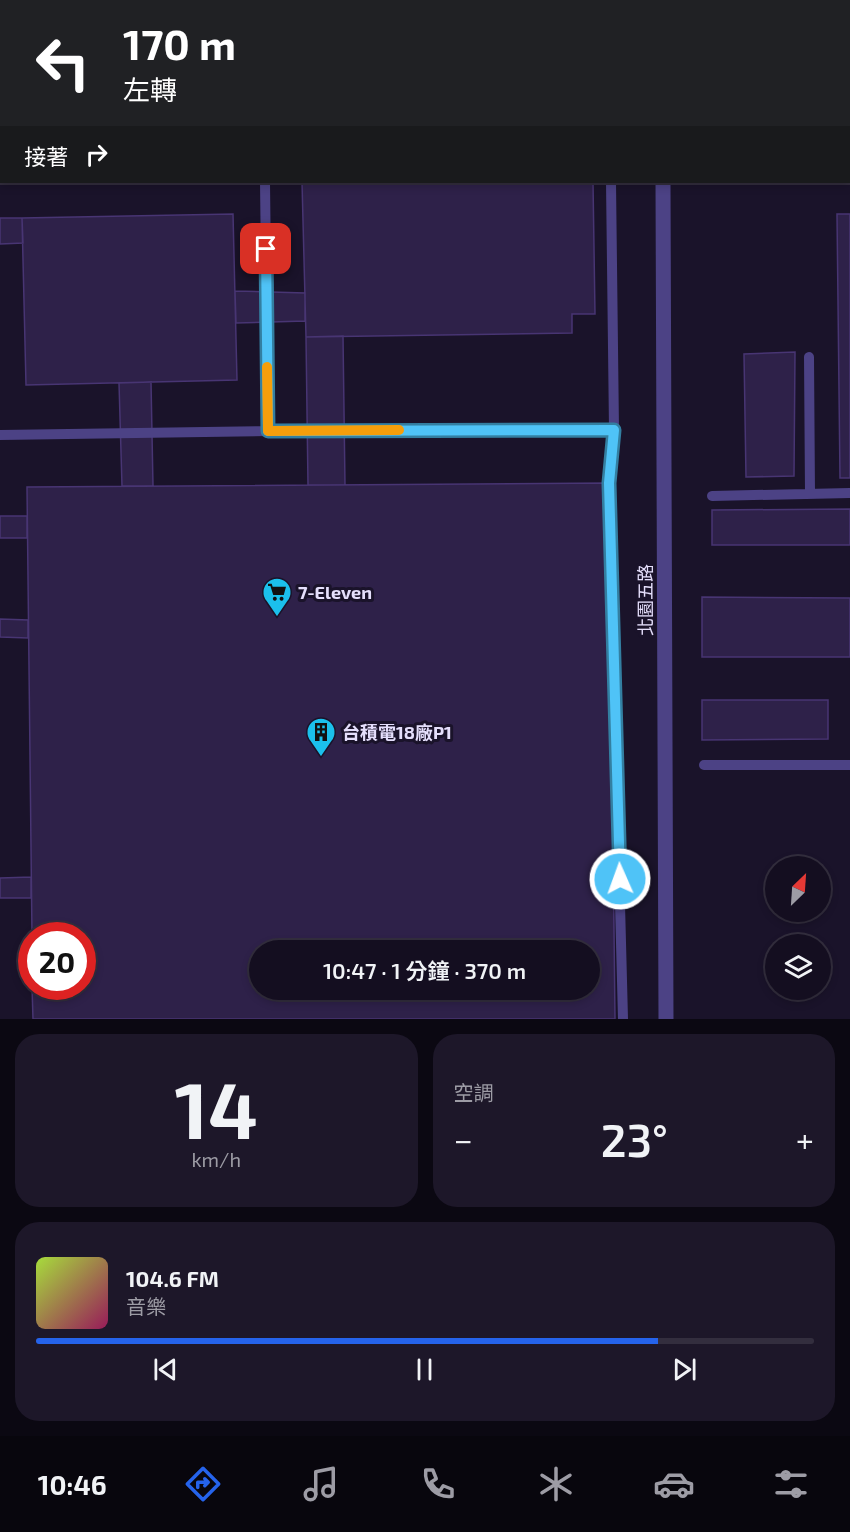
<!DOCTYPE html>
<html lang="zh-TW">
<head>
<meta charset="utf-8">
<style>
	:root { --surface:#140e20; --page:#1d1729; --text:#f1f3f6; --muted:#9d9ca5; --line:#332e3e; --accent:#2563eb }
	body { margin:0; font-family:"Exo 2","Noto Sans TC",sans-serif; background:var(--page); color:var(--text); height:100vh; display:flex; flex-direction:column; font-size:22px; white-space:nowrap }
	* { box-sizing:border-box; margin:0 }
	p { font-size:20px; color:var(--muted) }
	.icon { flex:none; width:33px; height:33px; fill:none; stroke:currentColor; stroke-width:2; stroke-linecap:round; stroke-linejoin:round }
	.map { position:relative; height:1019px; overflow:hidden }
	.side { display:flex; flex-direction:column; gap:15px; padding:15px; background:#0b0812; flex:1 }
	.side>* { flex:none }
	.hud { position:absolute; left:0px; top:0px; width:850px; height:183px; box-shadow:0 3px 9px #0003,0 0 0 2px var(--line); background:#202124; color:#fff; overflow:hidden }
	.needle { width:39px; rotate:25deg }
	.controls { position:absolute; left:765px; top:856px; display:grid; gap:12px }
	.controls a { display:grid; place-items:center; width:66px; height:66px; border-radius:50%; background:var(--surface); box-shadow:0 3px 9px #0003,0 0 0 2px var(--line); font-size:30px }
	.speed { position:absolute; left:18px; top:922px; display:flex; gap:12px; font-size:30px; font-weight:700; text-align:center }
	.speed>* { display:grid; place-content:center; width:78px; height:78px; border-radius:50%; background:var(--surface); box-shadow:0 3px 9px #0003,0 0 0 2px var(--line); line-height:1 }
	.speed .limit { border:9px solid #d22; background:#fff; color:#111 }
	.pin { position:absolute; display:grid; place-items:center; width:51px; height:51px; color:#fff; margin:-26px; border-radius:12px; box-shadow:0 3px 9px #0006 }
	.me { position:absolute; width:66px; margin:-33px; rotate:358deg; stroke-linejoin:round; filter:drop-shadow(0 0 4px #0008) }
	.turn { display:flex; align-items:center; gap:21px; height:126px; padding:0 24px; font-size:27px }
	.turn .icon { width:78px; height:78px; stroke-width:2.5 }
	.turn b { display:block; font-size:42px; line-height:51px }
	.then { display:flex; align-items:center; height:57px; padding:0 24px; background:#0003; gap:12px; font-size:22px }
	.big { font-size:45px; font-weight:600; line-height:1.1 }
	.side .tile { flex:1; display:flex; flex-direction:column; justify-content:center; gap:9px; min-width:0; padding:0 21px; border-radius:24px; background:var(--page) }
	.side .dial { align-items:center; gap:0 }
	.dial b { font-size:78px; line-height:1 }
	.song { display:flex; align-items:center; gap:18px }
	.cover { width:72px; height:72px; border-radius:9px; background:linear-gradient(135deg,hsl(80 70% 55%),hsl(330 70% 35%)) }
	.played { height:6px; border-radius:3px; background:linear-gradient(90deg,var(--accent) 80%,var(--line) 80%) }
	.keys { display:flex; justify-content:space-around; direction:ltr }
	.heat { display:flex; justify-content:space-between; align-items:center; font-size:33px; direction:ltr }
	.side .tiles { flex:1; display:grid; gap:15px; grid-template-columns:1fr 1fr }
	.tile:last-child { grid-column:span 2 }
	.trip { position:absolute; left:249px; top:940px; width:351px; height:60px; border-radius:30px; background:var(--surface); box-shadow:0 3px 9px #0003,0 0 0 2px var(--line); font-weight:600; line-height:60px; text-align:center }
	.dock { display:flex; height:96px; justify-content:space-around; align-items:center; background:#08060d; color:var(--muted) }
	.dock .icon { width:42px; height:42px }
	.dock .current { color:var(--accent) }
	.dock b { font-size:27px; color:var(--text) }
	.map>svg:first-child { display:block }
</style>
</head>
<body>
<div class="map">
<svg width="850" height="1019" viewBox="0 0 850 1019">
	<rect width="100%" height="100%" fill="#1a132a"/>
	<path fill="#2e2149" stroke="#483573" stroke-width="1.5" fill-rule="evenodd" d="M302,182H593L595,314H572V333L306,337Z
		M233,214L237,380L26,385L22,218Z
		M837,214H850V478H840Z
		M0,218H22L23,243L0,244Z
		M235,291L305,293V321L236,323Z
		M343,336L345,485H308L306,337Z
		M795,352L794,476L746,477L744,354Z
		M151,382L153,486H122L119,383Z
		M609,483L615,1019H33L32,987H82V936H32L27,487ZM260,951H590V990H260Z
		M850,509V545H712V510Z
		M0,516H27V538H0Z
		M702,597L850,598V657H702Z
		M0,619L28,620V638L0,637Z
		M702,700H828V739L702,740Z
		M31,877V898H0V878Z"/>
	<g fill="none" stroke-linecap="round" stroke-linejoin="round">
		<path stroke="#4c4285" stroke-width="10" d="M0,14H2
			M0,150H2
			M265,182L268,431
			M611,182L614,430L609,483L623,1019
			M809,357L810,494
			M0,435L268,431L614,430
			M712,496L850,493
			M704,765H850"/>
		<path stroke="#4c4285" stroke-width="15" d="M663,0V2
			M354,2L357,0
			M849,28H850
			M663,182L666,1019"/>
	</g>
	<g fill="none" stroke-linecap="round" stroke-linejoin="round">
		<g stroke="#337fa1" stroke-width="15">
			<path id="route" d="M266,249L268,431L614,430L609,483L620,879"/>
		</g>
		<use href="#route" stroke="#4fc3f7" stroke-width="10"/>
		<path stroke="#f59e0b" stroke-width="10" d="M267,367L268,431L399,430"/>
	</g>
	<defs>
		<g id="supermarket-pin" transform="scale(1.5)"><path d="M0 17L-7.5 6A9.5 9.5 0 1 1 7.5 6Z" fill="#1bc0ec" stroke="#1a132a"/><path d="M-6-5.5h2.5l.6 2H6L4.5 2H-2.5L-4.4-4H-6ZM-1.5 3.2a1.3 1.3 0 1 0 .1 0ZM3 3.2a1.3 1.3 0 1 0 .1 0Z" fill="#111"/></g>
		<g id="building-pin" transform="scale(1.5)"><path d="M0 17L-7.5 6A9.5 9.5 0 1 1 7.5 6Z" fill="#1bc0ec" stroke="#1a132a"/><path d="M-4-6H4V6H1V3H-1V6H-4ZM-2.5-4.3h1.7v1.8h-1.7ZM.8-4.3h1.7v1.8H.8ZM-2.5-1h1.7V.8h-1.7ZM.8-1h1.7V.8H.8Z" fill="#111"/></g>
	</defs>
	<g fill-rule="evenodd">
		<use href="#supermarket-pin" x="277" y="592"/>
		<use href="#building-pin" x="321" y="732"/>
	</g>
	<g text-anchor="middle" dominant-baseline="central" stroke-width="6" stroke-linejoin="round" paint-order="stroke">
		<g font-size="18" font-weight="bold" fill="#e5dffc" stroke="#1a132a" text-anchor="start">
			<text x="298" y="592">7-Eleven</text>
			<text x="342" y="732">台積電18廠P1</text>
		</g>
		<g font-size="18" fill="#e5dffc" stroke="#1a132a">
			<text transform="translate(645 600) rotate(-90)">北園五路</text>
		</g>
	</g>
</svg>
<div class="controls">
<a><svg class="needle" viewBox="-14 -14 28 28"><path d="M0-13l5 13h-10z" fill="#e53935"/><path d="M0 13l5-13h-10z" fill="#9d9ca5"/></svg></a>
<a><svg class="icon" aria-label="layers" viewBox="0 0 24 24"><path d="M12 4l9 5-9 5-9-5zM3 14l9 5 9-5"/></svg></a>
</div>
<div class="speed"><div class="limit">20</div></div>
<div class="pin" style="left:266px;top:249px;background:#d93025"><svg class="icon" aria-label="arrive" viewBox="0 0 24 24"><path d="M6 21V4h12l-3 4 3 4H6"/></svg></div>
<svg class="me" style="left:620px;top:879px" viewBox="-20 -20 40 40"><circle r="17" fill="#4fc3f7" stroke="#fff" stroke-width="3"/><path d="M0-11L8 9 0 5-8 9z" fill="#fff"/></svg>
<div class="trip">10:47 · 1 分鐘 · 370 m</div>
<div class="hud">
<div class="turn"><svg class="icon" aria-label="left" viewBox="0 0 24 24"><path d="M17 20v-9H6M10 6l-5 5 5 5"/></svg><div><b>170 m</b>左轉</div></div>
<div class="then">接著<svg class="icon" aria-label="right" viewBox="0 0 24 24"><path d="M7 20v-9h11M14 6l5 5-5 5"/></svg></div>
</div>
</div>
<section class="side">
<div class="tiles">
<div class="tile dial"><b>14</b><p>km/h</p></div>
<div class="tile"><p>空調</p>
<div class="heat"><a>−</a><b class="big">23°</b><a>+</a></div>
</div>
<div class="tile">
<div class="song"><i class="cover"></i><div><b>104.6 FM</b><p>音樂</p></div></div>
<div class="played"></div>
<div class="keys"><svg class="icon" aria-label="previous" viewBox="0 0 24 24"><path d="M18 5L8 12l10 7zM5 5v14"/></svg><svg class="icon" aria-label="pause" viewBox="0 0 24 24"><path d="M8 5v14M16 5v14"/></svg><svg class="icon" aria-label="next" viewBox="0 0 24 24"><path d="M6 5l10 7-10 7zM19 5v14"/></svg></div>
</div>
</div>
</section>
<nav class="dock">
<b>10:46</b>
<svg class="icon current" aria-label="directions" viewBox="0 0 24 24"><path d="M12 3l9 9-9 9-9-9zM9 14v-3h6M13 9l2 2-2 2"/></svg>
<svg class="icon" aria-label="music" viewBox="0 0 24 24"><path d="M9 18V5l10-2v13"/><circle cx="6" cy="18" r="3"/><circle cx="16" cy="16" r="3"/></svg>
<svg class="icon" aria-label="phone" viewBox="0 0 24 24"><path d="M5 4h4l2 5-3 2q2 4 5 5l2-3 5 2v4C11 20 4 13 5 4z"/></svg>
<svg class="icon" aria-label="climate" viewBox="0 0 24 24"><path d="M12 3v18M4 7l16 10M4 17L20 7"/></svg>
<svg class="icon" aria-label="car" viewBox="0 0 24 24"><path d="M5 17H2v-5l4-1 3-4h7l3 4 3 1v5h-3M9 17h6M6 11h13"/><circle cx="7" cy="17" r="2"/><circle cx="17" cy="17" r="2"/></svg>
<svg class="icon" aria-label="filters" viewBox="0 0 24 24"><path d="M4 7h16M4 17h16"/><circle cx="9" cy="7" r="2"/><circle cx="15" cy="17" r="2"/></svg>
</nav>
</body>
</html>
